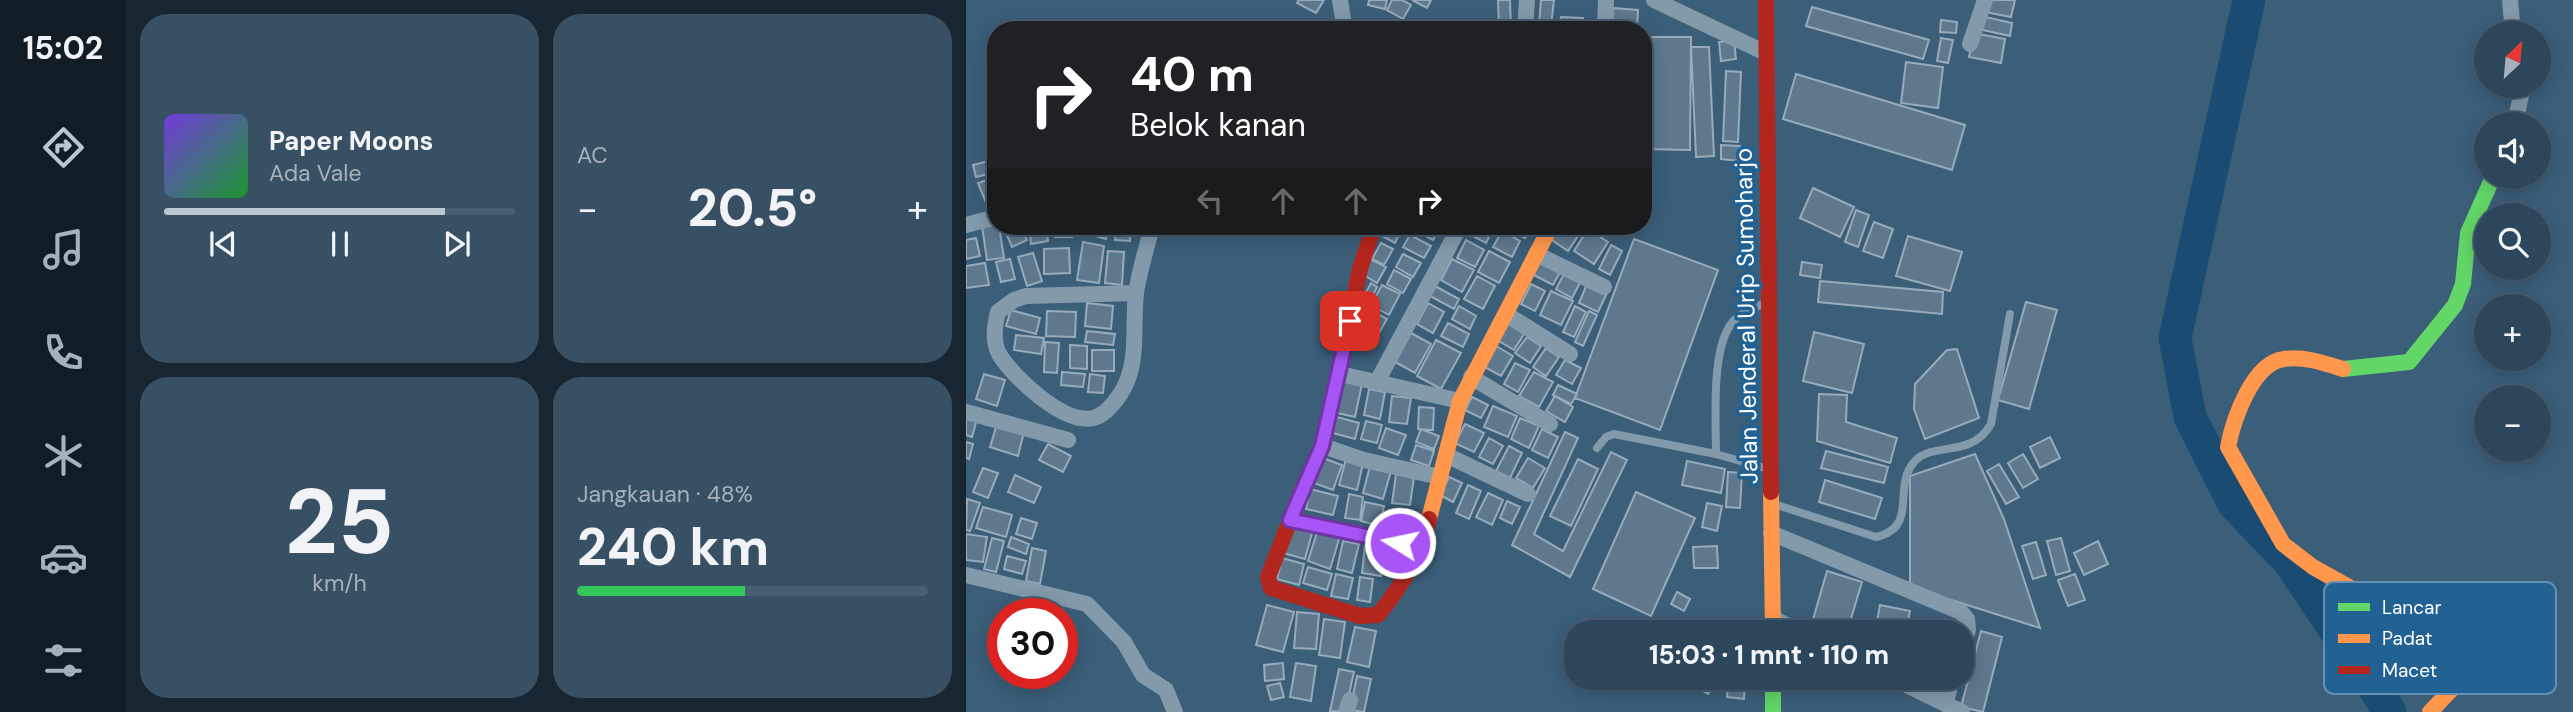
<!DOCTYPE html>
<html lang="id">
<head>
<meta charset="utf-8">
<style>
	:root { --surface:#2c465b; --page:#385064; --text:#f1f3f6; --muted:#a6b1bb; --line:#485e71; --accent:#bac7d0 }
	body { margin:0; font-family:"DM Sans",sans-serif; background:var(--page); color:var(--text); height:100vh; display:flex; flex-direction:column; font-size:26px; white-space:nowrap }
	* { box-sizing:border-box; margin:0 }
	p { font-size:23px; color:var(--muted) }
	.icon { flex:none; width:38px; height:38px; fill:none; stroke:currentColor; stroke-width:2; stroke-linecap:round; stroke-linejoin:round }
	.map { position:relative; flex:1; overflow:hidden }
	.drawer { display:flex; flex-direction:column; gap:14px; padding:14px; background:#182632; width:840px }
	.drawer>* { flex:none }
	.banner { position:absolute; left:21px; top:21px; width:665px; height:214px; border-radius:28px; box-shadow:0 4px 18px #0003,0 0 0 2px var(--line); background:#202124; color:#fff; overflow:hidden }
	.needle { width:46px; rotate:26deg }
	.controls { position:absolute; left:1508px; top:21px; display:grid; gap:14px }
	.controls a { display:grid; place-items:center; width:77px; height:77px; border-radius:50%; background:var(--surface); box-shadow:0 4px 18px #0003,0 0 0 2px var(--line); font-size:35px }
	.speed { position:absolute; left:21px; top:598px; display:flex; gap:14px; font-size:35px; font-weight:700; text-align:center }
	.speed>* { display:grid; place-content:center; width:91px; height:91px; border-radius:50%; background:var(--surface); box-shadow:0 4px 18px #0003,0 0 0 2px var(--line); line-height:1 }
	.speed .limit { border:10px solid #d22; background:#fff; color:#111 }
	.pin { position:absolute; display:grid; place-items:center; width:60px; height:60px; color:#fff; margin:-30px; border-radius:14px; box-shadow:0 4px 10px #0006 }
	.me { position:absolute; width:77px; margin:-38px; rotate:280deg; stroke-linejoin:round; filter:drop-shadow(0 0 5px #0008) }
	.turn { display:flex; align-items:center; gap:24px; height:147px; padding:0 28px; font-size:32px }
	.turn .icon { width:91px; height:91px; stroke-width:2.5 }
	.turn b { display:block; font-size:49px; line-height:60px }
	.lanes { display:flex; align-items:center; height:66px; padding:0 28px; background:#0003; justify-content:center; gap:35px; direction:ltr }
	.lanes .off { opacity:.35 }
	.big { font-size:52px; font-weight:800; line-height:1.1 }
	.drawer .tile { flex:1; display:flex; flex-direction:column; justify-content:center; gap:10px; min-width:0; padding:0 24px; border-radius:28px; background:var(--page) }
	.drawer .dial { align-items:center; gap:0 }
	.dial b { font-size:91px; line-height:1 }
	.song { display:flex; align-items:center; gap:21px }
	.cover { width:84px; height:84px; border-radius:10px; background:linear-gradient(135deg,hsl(260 70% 55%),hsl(130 70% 35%)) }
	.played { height:7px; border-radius:4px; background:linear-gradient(90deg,var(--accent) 80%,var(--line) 80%) }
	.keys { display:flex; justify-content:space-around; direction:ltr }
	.heat { display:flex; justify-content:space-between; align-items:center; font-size:38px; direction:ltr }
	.charge { height:10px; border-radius:5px; background:linear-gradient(90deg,#34c759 48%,var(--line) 0) }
	.drawer .tiles { flex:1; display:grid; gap:14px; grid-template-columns:repeat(2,1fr) }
	.trip { position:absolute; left:598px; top:620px; width:410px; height:70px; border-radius:28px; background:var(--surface); box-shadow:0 4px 18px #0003,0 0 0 2px var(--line); font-weight:800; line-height:70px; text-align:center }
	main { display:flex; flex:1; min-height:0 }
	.dock { display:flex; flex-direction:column; width:126px; justify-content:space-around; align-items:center; background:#121c24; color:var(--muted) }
	.dock .icon { width:49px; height:49px }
	.dock .active { color:var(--accent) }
	.dock b { font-size:32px; color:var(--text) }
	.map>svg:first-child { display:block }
</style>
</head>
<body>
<main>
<nav class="dock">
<b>15:02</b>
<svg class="icon active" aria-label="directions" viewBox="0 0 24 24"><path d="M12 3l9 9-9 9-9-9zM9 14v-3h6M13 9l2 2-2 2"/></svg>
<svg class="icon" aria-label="music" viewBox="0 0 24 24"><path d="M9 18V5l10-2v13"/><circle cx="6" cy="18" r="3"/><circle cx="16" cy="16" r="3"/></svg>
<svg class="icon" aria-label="phone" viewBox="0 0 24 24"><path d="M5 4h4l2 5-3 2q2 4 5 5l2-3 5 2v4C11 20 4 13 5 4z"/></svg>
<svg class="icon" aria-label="climate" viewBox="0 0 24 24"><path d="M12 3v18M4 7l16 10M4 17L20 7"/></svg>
<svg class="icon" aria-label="car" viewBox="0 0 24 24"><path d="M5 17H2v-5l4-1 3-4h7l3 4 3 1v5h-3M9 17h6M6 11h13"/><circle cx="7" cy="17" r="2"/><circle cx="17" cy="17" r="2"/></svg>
<svg class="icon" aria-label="filters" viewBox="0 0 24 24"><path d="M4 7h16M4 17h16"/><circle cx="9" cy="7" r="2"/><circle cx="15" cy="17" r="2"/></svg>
</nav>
<section class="drawer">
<div class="tiles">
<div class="tile">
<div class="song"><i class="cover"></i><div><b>Paper Moons</b><p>Ada Vale</p></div></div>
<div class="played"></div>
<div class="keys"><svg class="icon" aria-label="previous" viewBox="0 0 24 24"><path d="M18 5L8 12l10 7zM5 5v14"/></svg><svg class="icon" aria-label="pause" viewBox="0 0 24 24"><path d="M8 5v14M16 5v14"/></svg><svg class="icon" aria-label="next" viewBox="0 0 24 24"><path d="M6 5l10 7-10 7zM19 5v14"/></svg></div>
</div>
<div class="tile"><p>AC</p>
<div class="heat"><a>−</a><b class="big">20.5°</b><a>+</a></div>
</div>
<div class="tile dial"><b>25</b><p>km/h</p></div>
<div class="tile"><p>Jangkauan · 48%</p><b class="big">240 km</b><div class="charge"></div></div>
</div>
</section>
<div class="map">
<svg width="1607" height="712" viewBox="0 0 1607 712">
	<rect width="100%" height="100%" fill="#3b5e79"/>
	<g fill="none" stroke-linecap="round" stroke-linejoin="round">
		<path stroke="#1a4c73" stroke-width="33" d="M1283,0L1209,338L1224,417L1268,504L1325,564L1424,712"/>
	</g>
	<path fill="#5e798e" stroke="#98abba" stroke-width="2" d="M333,0H358L350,13L331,3Z
		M403,0H421L419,9L402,5Z
		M426,0H436L445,5L437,19L421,10Z
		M446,0H465L461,8Z
		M532,0H544L545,29H533Z
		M575,0H588L585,26L573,25Z
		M1022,0H1049L1045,17L1019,12Z
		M846,7L963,40L957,59L840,26Z
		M647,8L672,10L671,30H646Z
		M1015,16L1046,23L1044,36L1012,29Z
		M595,17L617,18V30H594Z
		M525,20L526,30H496V21Z
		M975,20L991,22L990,33L974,32Z
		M1008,33L1039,39L1035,63L1003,57Z
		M677,37H725L724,150L677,149Z
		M975,38L987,40L982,63L971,61Z
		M768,40L770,59L755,61L753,42Z
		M725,47H743L748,156L730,157Z
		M940,62L977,67L972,108L935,103Z
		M760,71L775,72L772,142L757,141Z
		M830,74L999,125L986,170L817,119Z
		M755,145L774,146L773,161L755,159Z
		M30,159V172L10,177L7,165Z
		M30,177V201L21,205L12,183Z
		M847,188L888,207L874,237L834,218Z
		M890,210L903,215L892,247L879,242Z
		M908,222L927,229L917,258L897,251Z
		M30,224L33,226L38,258L21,260L16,226Z
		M37,226H54L61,240L46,247Z
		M63,226H80L82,241L65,244Z
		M89,226H106V237H89Z
		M112,226H127L126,235L112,233Z
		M131,226H144L140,239L129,236Z
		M151,226H165L164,241L149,240Z
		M421,226L437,227L429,243L416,236Z
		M451,226H475L467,240L449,230Z
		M504,226L527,229L520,243L501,233Z
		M542,226H566L559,238L541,229Z
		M592,226L618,227L602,251L583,238Z
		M622,229L642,242L628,264L608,251Z
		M536,231L554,241L546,257L527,247Z
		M444,235L465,246L458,258L437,247Z
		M942,236L996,252L984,291L930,276Z
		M10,238L14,256L0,259V240Z
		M668,239L752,270L694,430L609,398Z
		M500,240L518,250L509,267L491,258Z
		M117,242L138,246L133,283L111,280Z
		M415,243L427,249L418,265L406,259Z
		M645,245L656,251L644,275L633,269Z
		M103,248L104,273L78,274V249Z
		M142,251L158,252L156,285L139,283Z
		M523,251L544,262L533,283L512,272Z
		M67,253L76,281L61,286L52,257Z
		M437,254L455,263L447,277L430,267Z
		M575,257L596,269L587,285L566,274Z
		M44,259L49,279L35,282L30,262Z
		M404,259L420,267L411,283L396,274Z
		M486,259L508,270L496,292L475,280Z
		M836,262L856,265L854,278L834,275Z
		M19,263L23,285L0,288V266Z
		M428,270L445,279L437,293L421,284Z
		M600,270L616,279L606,298L590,289Z
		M511,276L529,286L517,309L498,299Z
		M854,281L977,292L976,314L852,302Z
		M405,283L411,287L403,303L396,300Z
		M565,284L579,291L569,311L555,304Z
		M621,284L641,293L632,312L613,303Z
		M416,285L434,294L423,315L405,305Z
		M469,286L493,299L488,309L464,296Z
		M585,291L607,301L595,325L574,315Z
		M1060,302L1091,310L1063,409L1032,400Z
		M121,303L147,306L145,329L119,326Z
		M462,303L478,312L467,333L451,324Z
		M493,306L510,316L504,329L486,319Z
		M609,306L620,312L608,337L597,332Z
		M401,308L421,319L412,335L392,324Z
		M45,310L74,318L70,334L40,326Z
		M81,311L110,312L109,337L80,336Z
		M623,311L631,315L617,346L609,342Z
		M482,323L503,334L497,347L475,336Z
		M541,323L558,334L548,350L531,340Z
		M121,331L149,334L147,345L119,342Z
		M848,332L898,344L886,393L837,381Z
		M445,333L465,344L449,373L429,362Z
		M50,335L78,338L75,354L48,350Z
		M561,337L575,346L564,363L549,353Z
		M470,340L495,353L475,389L451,376Z
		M79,342L93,343L91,373L78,372Z
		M525,343L547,356L535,376L513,364Z
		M104,345L121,346V369L104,368Z
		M580,348L593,357L580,376L567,367Z
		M991,349L1013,418L959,439L948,409L949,384L981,350Z
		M126,350H148V371H126Z
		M599,360L615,368L606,384L590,375Z
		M549,363L564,370L552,392L538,384Z
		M96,372L119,374L117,387L95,385Z
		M568,372L587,382L573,407L553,396Z
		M18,374L39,380L31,406L10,399Z
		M124,374L139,376L137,393L122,392Z
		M377,381L396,384L389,417L371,413Z
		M592,385L611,394L605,404L587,395Z
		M403,389L419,392L414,419L398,415Z
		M853,394L881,395L880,422L931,438L924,463L851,441Z
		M426,396L445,398L441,424L423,422Z
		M589,396L607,407L599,422L580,411Z
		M506,397L522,405L515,418L499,410Z
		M527,406L551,416L542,437L518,427Z
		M453,407L468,408L467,430L452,429Z
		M0,416L11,419L6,437L0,435Z
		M371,417L393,423L389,439L367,433Z
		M554,418L573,426L563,448L545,439Z
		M400,421L416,425L411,443L395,439Z
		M31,424L58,432L52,456L24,447Z
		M499,424L518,433L508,452L489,443Z
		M420,428L440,435L432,455L413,448Z
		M455,429L473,436L468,449L450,442Z
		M576,429L592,437L582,458L566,450Z
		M599,432L612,438L568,534L597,551L645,452L661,460L604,577L546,545Z
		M1084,437L1094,458L1074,468L1064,447Z
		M523,438L537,446L527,464L513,457Z
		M0,442L7,444L3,459L0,458Z
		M82,444L105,456L97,472L73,460Z
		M450,445L468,451L463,466L445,460Z
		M543,446L556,453L544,478L530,471Z
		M860,451L922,467L918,483L855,468Z
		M1009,454L1038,519L1074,628L944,587V476Z
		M1057,454L1072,479L1057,488L1042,463Z
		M357,458L376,465L367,490L348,483Z
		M562,458L579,468L567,488L550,478Z
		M380,459L397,463L391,490L373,485Z
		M612,459L632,469L605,526L584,516Z
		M721,461L759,469L755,493L716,485Z
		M1033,464L1053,497L1040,504L1021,471Z
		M404,466L425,471L417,499L397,493Z
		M17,468L32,473L22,498L7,492Z
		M762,472L776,473L774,508L760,507Z
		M430,474L448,477L444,505L426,503Z
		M49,475L75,487L68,503L42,492Z
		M483,477L496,483L487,502L474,495Z
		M859,480L916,498L909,519L853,502Z
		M502,485L515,491L503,519L490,513Z
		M344,489L372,496L367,515L340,509Z
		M670,492L729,518L685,616L627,589Z
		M522,493L537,500L526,525L510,517Z
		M383,494L397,497L394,520L379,518Z
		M1,499L14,503L4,531L0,530Z
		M541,501L554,507L546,524L534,518Z
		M399,502L418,506L414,526L395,521Z
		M741,503L756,506L751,531L736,527Z
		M17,507L46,515L40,537L10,528Z
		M423,510L447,516L442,535L419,530Z
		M55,518L71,523L66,539L50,534Z
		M324,527L346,533L339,559L317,553Z
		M352,529L374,536L364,569L342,561Z
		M0,534L21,537L17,562L0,560Z
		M45,537L63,544L60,554L42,547Z
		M26,538L38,541L30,572L18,569Z
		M1095,538L1104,571L1090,575L1081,541Z
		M377,541L393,544L386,573L371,569Z
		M1132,541L1142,564L1118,575L1108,553Z
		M1070,542L1080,575L1067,579L1056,546Z
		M399,545L418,548L415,576L396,573Z
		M751,546L752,568H728L727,547Z
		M66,548L80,551L74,584L60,581Z
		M41,556L60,561L56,574L38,569Z
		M316,558L338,564L333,585L311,579Z
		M342,567L366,574L361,590L337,583Z
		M861,571L896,582L881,632L846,623Z
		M370,574L387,578L382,599L365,596Z
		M1109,574L1119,600L1102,606L1092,580Z
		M394,577L407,579L404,602L391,600Z
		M711,592L724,599L718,611L705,604Z
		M301,605L328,612L317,652L290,645Z
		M914,605L944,611L940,632H909Z
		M331,612L353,614L350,649L328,648Z
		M358,619L379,622L374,658L353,655Z
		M964,624L991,629L990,632H962Z
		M389,627L410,631L403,667L381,662Z
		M1015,631L1036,637L1017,712L995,707Z
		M317,663L318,679L299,681L298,665Z
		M330,663L350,666L345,701L324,697Z
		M373,669L388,672L379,712L364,711Z
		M391,676L405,679L398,712L384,710Z
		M712,677H752L742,694Z
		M763,677H779L778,699L761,697Z
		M314,683L318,697L305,700L301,686Z"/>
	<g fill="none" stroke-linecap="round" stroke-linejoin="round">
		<path stroke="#839aab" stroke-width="8" d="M797,304C786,309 772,314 765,324C745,351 750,421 750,454L799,468
			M631,448L640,437L648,434L750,454
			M811,505L910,537C954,527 925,486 949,461C968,441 1005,459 1025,424L1044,314"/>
		<path stroke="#839aab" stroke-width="16" d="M374,0L378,25
			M688,0L800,53
			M1544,0L1547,33
			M559,30L561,0
			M639,30L640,0
			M1004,44L1019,0
			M1549,124L1557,86
			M0,225L30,217
			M570,254L638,287
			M170,293L60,296L48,300L32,312C29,325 26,340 33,354C47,377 98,425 127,418C139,416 149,402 155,393C174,363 166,327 170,293C173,272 180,251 185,230L183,226
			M540,314L604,354
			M374,374L494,401
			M505,377L584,424
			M411,382L494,226
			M0,412L102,440
			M357,446L398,460L474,477
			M480,455L562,494
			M324,520L456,547
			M805,533L995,612L1001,619L1002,630L996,650
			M0,575L121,604L158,642L177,675L200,690L209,712
			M807,618L833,632
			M924,677L996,712
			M979,704L987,677
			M380,712L384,700"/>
		<path stroke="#63d668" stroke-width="16" d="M1377,369L1443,362L1489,305L1497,284L1502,233L1527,177
			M807,677V712"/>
		<path stroke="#ff974d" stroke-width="16" d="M1377,369C1358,363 1338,356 1318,359C1286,363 1267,421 1262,447L1317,544L1347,567L1498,651L1503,659V671L1464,712
			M805,492L807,632
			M463,519L494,401L585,226"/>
		<path stroke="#b3261e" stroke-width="16" d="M800,0L805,492
			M408,226L394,269L357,446L337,487L302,577L305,588L394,616L412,615C436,586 454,556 463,519"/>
	</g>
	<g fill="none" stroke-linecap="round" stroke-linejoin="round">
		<g stroke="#6d37a1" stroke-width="18">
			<path id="route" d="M384,321L356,446L324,520L434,543"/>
		</g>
		<use href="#route" stroke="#a855f7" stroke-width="12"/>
	</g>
	<g text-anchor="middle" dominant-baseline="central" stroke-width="7" stroke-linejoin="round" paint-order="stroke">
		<g font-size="24" fill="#fff" stroke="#216293">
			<text transform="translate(780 316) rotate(-91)">Jalan Jenderal Urip Sumoharjo</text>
		</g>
	</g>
	<rect x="1358" y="582" width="232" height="112" rx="10" fill="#216293" stroke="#6491b3" stroke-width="2"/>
	<rect x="1372" y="603" width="32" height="8" fill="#63d668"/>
	<rect x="1372" y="634" width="32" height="9" fill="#ff974d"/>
	<rect x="1372" y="666" width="32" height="8" fill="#b3261e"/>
	<g font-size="19" fill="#fff">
		<text x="1416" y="614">Lancar</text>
		<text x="1416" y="645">Padat</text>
		<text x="1416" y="677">Macet</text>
	</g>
</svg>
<div class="controls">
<a><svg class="needle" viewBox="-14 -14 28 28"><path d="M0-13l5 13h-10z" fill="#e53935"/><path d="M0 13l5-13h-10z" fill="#a6b1bb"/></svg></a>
<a><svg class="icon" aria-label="sound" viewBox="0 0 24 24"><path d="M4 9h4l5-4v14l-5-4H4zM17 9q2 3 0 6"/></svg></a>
<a><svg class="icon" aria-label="search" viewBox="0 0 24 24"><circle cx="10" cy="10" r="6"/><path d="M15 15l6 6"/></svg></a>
<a>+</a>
<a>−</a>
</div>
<div class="speed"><div class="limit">30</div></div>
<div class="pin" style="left:384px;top:321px;background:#d93025"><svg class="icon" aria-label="arrive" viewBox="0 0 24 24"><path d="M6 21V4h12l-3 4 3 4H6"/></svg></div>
<svg class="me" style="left:434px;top:543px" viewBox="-20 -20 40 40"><circle r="17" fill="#a855f7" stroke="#fff" stroke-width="3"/><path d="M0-11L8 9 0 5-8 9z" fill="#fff"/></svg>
<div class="trip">15:03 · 1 mnt · 110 m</div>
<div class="banner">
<div class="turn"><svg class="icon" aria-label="right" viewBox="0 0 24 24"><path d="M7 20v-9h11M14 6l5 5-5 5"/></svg><div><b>40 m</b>Belok kanan</div></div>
<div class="lanes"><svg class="icon off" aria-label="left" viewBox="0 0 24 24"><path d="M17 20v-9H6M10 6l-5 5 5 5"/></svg><svg class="icon off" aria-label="ahead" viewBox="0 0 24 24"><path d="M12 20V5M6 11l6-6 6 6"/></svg><svg class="icon off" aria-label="ahead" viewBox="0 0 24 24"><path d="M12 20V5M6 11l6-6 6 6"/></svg><svg class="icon" aria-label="right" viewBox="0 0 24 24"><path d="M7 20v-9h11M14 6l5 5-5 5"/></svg></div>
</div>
</div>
</main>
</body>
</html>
